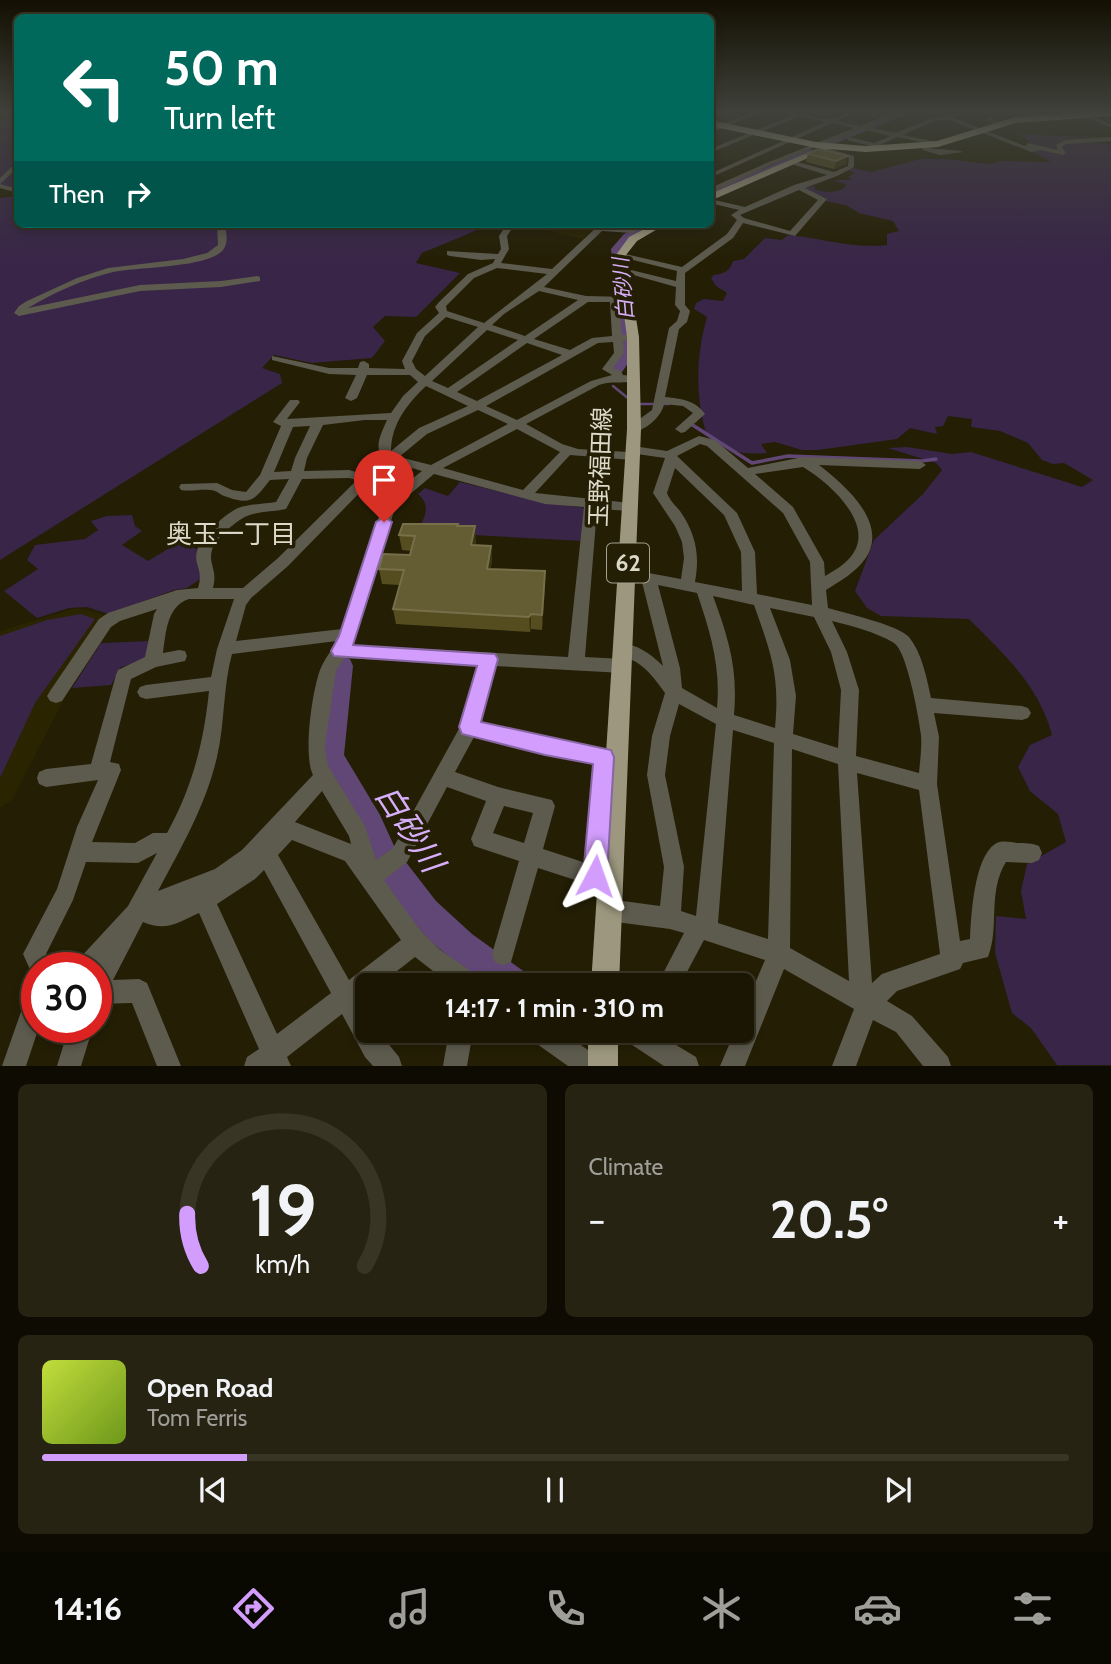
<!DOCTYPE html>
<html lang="en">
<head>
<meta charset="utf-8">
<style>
	:root { --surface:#1a1603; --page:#272312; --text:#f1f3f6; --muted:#9f9f9a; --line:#383525; --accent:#d29dfd }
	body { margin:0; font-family:Cabin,"Noto Sans JP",sans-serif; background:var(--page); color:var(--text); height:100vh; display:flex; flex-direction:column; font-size:26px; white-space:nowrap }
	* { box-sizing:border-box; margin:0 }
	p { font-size:23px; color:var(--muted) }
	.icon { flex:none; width:38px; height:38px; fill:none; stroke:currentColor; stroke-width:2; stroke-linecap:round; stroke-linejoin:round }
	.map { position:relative; height:1066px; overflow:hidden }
	.panel { display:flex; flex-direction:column; gap:18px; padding:18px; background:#0e0c02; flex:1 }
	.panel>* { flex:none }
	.hud { position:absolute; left:14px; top:14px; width:700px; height:214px; border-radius:10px; box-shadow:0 4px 10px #0003,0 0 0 2px var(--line); background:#00695c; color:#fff; overflow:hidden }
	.speed { position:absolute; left:21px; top:952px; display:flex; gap:14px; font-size:35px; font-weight:700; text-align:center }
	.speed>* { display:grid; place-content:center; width:91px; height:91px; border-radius:50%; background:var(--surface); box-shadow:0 4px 10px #0003,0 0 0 2px var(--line); line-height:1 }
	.speed .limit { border:10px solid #d22; background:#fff; color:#111 }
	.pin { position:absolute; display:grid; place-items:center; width:60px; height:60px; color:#fff; margin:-72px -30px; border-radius:50% 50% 50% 0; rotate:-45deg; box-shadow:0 0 7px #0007 }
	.pin .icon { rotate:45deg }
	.me { position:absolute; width:77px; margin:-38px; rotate:4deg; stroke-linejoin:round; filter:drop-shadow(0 0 5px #0008) }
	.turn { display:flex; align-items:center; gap:24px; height:147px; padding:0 35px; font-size:32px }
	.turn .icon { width:91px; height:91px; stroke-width:2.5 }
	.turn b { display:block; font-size:49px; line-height:60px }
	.then { display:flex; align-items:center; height:66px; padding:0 35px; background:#0003; gap:14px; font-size:26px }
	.big { font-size:52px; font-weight:800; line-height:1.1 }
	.panel .card { flex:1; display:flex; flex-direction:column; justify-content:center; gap:10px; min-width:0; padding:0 24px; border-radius:10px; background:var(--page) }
	.panel .dial { align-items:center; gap:0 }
	.dial svg { height:182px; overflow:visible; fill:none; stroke:var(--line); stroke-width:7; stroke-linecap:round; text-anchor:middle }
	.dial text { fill:var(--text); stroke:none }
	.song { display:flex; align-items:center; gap:21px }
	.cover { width:84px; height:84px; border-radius:10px; background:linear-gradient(135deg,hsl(70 70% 55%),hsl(80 70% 35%)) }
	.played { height:7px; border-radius:4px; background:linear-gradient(90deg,var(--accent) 20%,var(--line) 20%) }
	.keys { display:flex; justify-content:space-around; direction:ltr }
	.heat { display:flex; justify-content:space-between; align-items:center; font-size:38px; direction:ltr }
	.panel .tiles { flex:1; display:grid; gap:18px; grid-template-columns:1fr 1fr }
	.card:last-child { grid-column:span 2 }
	.trip { position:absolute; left:355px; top:973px; width:399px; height:70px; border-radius:10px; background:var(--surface); box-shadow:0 4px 10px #0003,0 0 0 2px var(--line); font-weight:800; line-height:70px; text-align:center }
	.menu { display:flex; height:112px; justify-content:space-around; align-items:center; background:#0a0901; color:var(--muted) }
	.menu .icon { width:49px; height:49px }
	.menu .active { color:var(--accent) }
	.menu b { font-size:32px; color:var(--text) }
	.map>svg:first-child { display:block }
</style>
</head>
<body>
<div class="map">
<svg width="1111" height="1066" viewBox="0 0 1111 1066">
	<rect width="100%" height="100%" fill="#231e04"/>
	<path fill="#2a2401" d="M521,224H600L582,239Z
		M72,609H84L107,616L12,800L0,808V631Z"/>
	<path fill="#392548" d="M17,115V189L0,186V121Z
		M1020,134L1111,138V143L1107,140L1090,142L1111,144V1065H1057L1031,1028L1012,1013L995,953L996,916L1026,919L1021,891L1027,864L1066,842L1058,814L1030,791L1018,767L1030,745L1052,735C1039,686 1004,654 969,619L881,616L867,608L855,591L874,540L923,494L942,470L936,463L888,448L907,447L952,454L971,452L1082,487L1093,480L1064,463L1053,464L1042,460L1028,443L1000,431L971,427L972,419L948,416L943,426L935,427L937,434L910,428L897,439L818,450H802L775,442L761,444L767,453C737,455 730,451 706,433C695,394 696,356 707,317L694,309L696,303L704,299L723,301L727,293L716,286L711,278L714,275C724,274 730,271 733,261L744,259L765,238L782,240L788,235C822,238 852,249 887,245V234L899,231L893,221L859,213L846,205L825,201L826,198L801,187L816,186L814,189C826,193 839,194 847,185L834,180H852L848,177L855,173L847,170L852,168L871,172L921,159H945L990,164L1001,161L1051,162L1032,152L1031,143Z
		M17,196L18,224H504L482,228L422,253L416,263L460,273L416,317L385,316L373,327L385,341L372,358L312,363L274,355L262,368L280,374L282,383L0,560V198Z
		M460,482L546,503L586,508L583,541L418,532C424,517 432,506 418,494L425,488L448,496Z
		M132,515L135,526L142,531L122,545L148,561L181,541L198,550L203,577L187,588L174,590L109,614L87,607L69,608L37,618L4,591L38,569L27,560L35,545L85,539L98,530L91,521L107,516Z
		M81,614L95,619L35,703L0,778V636L47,620Z
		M151,641L148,661L121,667L111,685L72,688L101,643Z"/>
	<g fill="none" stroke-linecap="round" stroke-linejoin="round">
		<path stroke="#614776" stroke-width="2.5" d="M613,386L629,399
			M639,404H669"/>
		<path stroke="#614776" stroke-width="3.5" d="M691,424L752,463L788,456L922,461L936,459"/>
		<path fill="#614776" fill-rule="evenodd" d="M904,111H915L829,146L821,144Z
			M808,149L816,151L710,199V192Z
			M646,224H661L632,240L623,250L634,345L631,359L622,372L616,374L608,369L616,358L619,345L611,249L624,234Z
			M341,656L350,659L353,666L344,755L380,815L395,848L436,901L472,934L526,973L531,985H484L430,941L384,888L316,755L329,666L332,659Z"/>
		<path fill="#5d5a4e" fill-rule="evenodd" d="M710,111H718L710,114Z
			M755,111H763L710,133V129Z
			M780,111C797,110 815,120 830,119C839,119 847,111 857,111L837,121L860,126L897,111H905L867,127L896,133L929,119L965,111L954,118L1025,146L1028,143L1058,150L1056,145L1065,140L1111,137V141L1066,144L1062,147L1066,153L1063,155L1040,150L1031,152L947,119L932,122L903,135L940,143L938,146L898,137L875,147L847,140L849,137L874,143L891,136L861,129L773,164L710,193V188L769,162L854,128L832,123L716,175H712V173L825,122L800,116L710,153V149L793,115Z
			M1011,111H1022L1050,117L1047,119Z
			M1084,113L1111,124V128L1084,115Z
			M991,116L994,118L992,120L1000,123V125L984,120Z
			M823,147L854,156V167L837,176L805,188L827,199L795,236L743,223L733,238L685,273V305L690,311L687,322L679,329L665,397C682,399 695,400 705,414L685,432L681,433L675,429L693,413L683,406L664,404C662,417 643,433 630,432V426L652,410L669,328L677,321L680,311L675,305L676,287L619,271L623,268L676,281L677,271L617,256L621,253L682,267L727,234L737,220L731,215L739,210L710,203V199L745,207L794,185L827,175L788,163L790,160L834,172L848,166L849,158L821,150ZM799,190L818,200L790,231L744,218L740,215Z
			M924,147C937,150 955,149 964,152L940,155L922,150Z
			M18,161V167L0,184L18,189V193L0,188V178Z
			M217,224H225C226,232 229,243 223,250C208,268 137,267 113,272C84,279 53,293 28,308L140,285L221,281L257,276L260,277V281L221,287L140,291L19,316L14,313L19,306L27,301L77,278L108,268L183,259L207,253L218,245Z
			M507,224H515L507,236L509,249L501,263L552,269L600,224L631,229L641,224H651L632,233L602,231L544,287L586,296L630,297V301L619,302L622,335L633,334L638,337L623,341L624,353L613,368L621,371L623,375L633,376L638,379C630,385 613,380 599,385L526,424L562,444L578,449L628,452L629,447L633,446L667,451L699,436L715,440L748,468L803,457L920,461L926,465L920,469L819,465C845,485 890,524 865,559C855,573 840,581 826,590L828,608C845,613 898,625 909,637C922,653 927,679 931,698L1022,706L1028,708L1031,713L1028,718L1022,720L934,713L939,737L937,784L960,941L970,939C971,916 974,858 995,844C1001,840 1011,842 1017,843C1025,843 1032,843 1039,846L1042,853L1039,860L1032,863L1006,862C987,893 1000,927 988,957L963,963L960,969L897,991L887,1001L912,1016L948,1057L951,1066H923L896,1032L873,1020L856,1066H832L854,1009L784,969L745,1066H720L735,1031H742V1014L765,960L704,940L680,985H657L684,933L670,929L608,921L600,918L597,910L600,902L608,899L660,906L664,867L647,775L652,736L665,693C657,682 648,669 636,662C628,657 621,658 616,650L618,645C634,641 652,655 663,666L642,582L622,578L620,574L622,570L627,569L681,579L684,558L682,542L675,526L653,493L665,458L637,454L636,459L632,460L570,455L535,493L631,503L638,507L631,511L597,509L585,657L623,659L629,661L631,666L629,671L623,673L494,666L479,723L611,751L613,757L606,870L610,872L613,879L610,886L603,889L538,868L511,962L503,965L495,962L492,954L519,861L474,846L471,839L486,801L447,787L407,862L384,880C404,907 421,937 449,956C460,964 476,972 481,985H451L415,957L379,985H368V994L360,1000L368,1013V1031H378L399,1057L402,1066H373L365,1057L342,1014L287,1057L291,1066H244L247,1057L259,1049L199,913C177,923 166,932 143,922L113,980L139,979L147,983L181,1066H157L132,1003L96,1004V968H75L78,960L128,906L157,853L138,863L86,862L73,900L46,954L52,968H37V978L33,976L23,954L57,889L77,827L98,780L46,787L39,784L37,778L39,772L46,769L91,764L116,675L118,670L145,657L154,614L157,609L120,621L111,627L62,701L56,703L50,701L47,696L50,691L99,619L108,613L177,590L198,588C204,569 193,565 197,551C200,537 226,513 238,508C250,504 264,504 276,502L289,479L270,480C254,500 252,506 224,496C221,495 218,492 215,491C204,488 192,492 181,490L179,487L181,484L217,483L232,490L246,492L260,475L281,426L273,422L290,400H298L300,402L287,419L391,413L403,396L418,382L410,375H367L357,398L351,401L345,398L356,375L329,374L272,360V356L329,368H358L360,362L364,361L369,364V368L405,369L402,361L417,333L439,313L435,307L439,302L468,274L493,263L495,259L481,260L450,256L447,255V251L498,254L501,249L499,236ZM497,268L547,274L484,323L447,311L446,306L474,278ZM539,291L578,300L525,336L492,325L504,314ZM588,302H610L612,336L592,338L570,350L534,339ZM446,317L478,327L425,376L416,369L412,361L425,336ZM487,330L518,340L448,388L432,381ZM613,342L614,353L602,369L612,375L591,381L517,420L486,406L598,343ZM527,343L562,355L477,401L457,392ZM426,386L468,406L419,428L391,451C391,424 408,403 426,386ZM478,410L508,424L431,465L399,457L427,434ZM365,420H387C382,432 373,447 383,458L363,474L349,470L304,471L307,458L323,425ZM310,426L295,458L291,471L274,472L293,427ZM517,429L560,452L523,490L443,468ZM700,444L707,446L783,513L810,562L812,605L757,594L755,552L737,513L677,456ZM392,462L422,471L399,489L381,510L342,629L236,641L246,605L251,598L288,566L373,479ZM803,467C827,481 873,521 854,552C848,563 835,570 825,576L824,562L793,507L755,474ZM675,468L724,515L741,552L742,591L695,582C700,555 696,534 680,511C675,505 670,501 667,493ZM434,474L545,504L584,507L568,657L351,645L356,636L394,511L409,495ZM349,478L357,480L278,558L243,588H213C218,569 208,565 212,550C214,540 238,519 247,516C259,511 273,512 286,509L302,479ZM658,585L697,593C710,631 721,667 717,708L682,688L680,668ZM713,596L754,605C771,653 780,675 775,728L734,715C738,670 729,639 713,596ZM189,599H234L217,649L211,677L146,685L140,687L137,692L140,697L146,699L209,691C204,742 192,788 167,833H153L135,843L92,842L121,770L119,764L110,762L131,679L156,667L185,661L187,656L185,651L179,650L163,653C166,632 167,606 189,599ZM770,608L814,617L831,652L841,690L838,748L793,734L796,696L790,660ZM832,621C852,626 876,632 894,643C907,651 919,718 921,735C922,747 920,761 919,773L856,756L859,690L847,652ZM337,641C331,651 324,660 320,670C312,692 303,755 313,775L242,850L215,869L158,891C181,848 206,805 217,757C225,723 223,686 232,654ZM344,658L478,665L460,727L393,848L376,860L365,826L328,766L325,745L336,671ZM679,704L716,724L696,916L681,911L684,867L665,775L670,736ZM733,730L774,743L768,939L718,923ZM474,737L594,763L586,863L543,849L555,806L552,800L498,787L455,772ZM792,749L838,764L849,981L790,948ZM857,773L919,790L940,954L882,974L872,983ZM322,791L349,836L351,844L295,822ZM504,806L533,813L524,843L493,833ZM292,840L345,861L401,940L349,980L278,855ZM264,870L331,993L277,1034L217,904L255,879Z
			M37,985V1027H39L26,1066H2L29,989Z
			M69,1027H93L81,1066H57Z
			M449,1031H473L467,1066H443Z
			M526,1031H559L599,1057L602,1066H568L530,1039Z
			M619,1031H653L696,1057L699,1066H664L623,1039Z"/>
		<path fill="#9c977e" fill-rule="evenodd" d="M826,145L833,147L710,201V194Z
			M654,224H666L637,241L626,255L639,337L641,429L619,985H591L627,429V337L616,255L629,237Z
			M588,1031H618V1066H588Z"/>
		<path fill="#b5af91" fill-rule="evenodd" d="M1111,111V116L1016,123L938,147L866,152L816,148L710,126V120L816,142L866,146L937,141L1015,117Z"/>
	</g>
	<path fill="#554d20" d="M808,154L847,156L846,164L834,169L806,162Z
		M458,524V526L476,541L475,546H491L492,561L490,569L545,586L542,630L531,629L530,632L396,624L393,609L400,585L382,584L379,569L410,555L411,551L402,550L399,535Z"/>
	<path fill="#3b340d" d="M847,156L846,164L834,169L836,161Z
		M475,526L476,541L473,560L471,545Z
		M491,546L492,561L488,584L487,569Z
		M545,571V586L542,630V615Z
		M531,614V629L530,632L529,617Z"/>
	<path fill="#645c32" stroke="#766f4a" stroke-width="2" d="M819,149L847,156L836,161L808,154Z
		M403,524H458L457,526H475L471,545L491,546L487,569L545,571L542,615L531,614L529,617L393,609L404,570L379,569L383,554L410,555L415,536L399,535Z"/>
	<linearGradient id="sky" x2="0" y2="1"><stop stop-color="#131002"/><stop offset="0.43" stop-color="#3f413a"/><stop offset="1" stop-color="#3f413a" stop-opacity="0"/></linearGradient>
	<rect width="1111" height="260" fill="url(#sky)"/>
	<path fill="#d29dfd" stroke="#8866a4" stroke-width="2" d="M384,517L392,522L353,645L495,654L498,659L481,722L611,750L614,757L607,876L604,884L595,888L587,884L583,876L593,764L545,755L462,734L459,727L477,666L334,656L331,651L339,636L376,522Z"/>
	<g text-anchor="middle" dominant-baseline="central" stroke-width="7" stroke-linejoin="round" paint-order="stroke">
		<g font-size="21" font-style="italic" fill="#d7aefa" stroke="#231e04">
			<text transform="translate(623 289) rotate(-95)">白砂川</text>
		</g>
		<rect fill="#231e04" stroke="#a4a18e" stroke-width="2" x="607" y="543.5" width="42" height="39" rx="5"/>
		<g font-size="23" font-weight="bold" fill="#dcd9c9">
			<text x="628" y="563">62</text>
		</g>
		<g font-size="24" fill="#dcd9c9" stroke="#231e04">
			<text transform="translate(600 467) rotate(-88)">玉野福田線</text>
		</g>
		<g font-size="26" fill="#dcd9c9" stroke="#231e04">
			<text x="231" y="534">奥玉一丁目</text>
		</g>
		<g font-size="32" font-style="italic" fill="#d7aefa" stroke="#231e04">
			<text transform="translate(410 828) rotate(57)">白砂川</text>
		</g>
	</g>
</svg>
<div class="speed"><div class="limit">30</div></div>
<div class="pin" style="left:384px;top:522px;background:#d93025"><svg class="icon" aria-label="arrive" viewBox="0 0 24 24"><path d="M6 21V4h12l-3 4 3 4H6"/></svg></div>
<svg class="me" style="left:595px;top:876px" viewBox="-20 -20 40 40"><path d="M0-17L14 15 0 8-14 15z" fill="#d29dfd" stroke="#fff" stroke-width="4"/></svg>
<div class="trip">14:17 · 1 min · 310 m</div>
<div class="hud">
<div class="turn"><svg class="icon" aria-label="left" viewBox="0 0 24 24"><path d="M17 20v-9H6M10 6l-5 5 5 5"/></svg><div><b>50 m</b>Turn left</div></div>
<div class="then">Then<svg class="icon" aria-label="right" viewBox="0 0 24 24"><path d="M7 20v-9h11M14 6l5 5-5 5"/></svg></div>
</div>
</div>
<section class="panel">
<div class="tiles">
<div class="card dial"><svg viewBox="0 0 100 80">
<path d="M14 69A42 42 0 1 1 86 69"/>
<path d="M14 69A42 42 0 0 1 8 46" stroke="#d29dfd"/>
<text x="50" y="56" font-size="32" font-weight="700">19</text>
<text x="50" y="72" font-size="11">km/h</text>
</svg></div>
<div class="card"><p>Climate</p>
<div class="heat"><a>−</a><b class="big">20.5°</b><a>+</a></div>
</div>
<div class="card">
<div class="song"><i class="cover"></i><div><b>Open Road</b><p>Tom Ferris</p></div></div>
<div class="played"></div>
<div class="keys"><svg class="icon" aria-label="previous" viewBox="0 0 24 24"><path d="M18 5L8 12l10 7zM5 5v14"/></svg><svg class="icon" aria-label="pause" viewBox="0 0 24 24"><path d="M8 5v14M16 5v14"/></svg><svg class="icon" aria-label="next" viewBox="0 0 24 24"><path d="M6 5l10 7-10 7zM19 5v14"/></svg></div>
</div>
</div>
</section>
<nav class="menu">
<b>14:16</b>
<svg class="icon active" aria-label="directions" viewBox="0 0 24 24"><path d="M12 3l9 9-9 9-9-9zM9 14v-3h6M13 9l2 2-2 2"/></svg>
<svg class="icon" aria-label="music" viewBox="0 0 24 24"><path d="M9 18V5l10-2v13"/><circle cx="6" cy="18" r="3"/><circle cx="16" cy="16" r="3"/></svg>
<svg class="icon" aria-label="phone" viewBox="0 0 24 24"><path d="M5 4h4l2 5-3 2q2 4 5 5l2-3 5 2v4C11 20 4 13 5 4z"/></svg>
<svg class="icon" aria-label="climate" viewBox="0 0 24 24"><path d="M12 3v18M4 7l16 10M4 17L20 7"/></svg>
<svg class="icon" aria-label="car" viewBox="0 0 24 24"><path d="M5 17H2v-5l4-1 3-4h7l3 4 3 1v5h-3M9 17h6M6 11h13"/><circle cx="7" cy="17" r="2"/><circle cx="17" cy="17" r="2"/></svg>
<svg class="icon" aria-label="filters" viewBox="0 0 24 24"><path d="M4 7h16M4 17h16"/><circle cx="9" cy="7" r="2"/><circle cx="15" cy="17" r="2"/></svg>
</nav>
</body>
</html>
